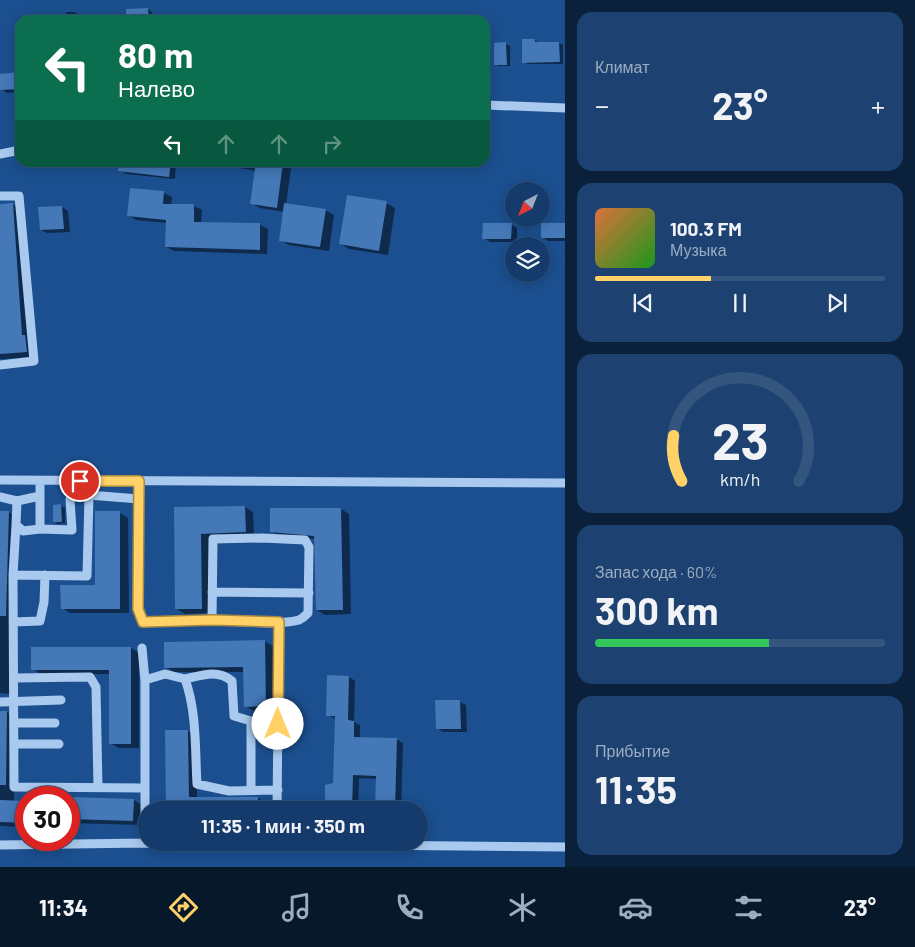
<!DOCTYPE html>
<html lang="ru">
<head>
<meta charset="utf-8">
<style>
	:root { --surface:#143b6b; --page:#1d4271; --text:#f1f3f6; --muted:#9dadc1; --line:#33557e; --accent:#ffd166 }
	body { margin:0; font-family:Barlow,sans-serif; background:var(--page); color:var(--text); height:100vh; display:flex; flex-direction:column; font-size:19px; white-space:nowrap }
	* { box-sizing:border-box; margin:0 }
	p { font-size:16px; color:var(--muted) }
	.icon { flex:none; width:28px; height:28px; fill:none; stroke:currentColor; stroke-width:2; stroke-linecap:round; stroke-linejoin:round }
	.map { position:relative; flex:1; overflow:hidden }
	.drawer { display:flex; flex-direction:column; gap:12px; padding:12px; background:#0b203b; width:350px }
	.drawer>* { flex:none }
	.hud { position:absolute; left:15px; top:15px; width:475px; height:152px; border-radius:15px; box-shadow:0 2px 12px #0003,0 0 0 1px var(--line); background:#0b6e4f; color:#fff; overflow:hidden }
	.needle { width:32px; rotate:222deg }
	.controls { position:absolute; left:505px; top:182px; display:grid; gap:10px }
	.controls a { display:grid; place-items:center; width:45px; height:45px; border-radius:50%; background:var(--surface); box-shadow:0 2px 12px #0003,0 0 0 1px var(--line); font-size:25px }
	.speed { position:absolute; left:15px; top:786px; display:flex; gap:10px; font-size:25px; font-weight:700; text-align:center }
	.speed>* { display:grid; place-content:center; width:65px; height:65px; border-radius:50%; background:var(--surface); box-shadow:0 2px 12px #0003,0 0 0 1px var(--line); line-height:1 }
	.speed .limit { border:8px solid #d22; background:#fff; color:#111 }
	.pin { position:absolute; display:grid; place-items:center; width:42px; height:42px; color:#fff; margin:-21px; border:2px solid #fff; border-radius:50%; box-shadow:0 1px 5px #0007 }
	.me { position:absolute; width:55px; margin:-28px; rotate:0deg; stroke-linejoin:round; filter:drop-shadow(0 0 4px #0008) }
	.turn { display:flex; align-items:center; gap:18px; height:105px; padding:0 20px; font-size:22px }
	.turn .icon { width:65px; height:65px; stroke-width:2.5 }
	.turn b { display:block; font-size:35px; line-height:42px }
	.lanes { display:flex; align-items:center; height:48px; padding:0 20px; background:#0003; justify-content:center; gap:25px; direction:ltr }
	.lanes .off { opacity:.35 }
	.big { font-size:38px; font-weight:700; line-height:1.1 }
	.drawer .card { flex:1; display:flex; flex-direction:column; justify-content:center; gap:8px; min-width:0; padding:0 18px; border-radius:15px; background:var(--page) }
	.drawer .dial { align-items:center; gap:0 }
	.dial svg { height:130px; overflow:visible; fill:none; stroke:var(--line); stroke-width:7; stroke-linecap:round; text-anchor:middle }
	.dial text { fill:var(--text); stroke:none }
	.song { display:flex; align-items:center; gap:15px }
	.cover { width:60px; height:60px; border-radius:8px; background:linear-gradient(135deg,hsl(20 70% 55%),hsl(120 70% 35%)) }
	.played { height:5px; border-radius:2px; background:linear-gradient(90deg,var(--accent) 40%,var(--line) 40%) }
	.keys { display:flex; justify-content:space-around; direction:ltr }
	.heat { display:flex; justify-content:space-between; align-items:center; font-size:28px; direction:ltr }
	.charge { height:8px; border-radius:4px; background:linear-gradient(90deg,#34c759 60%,var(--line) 0) }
	.trip { position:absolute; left:138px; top:801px; width:290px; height:50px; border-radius:25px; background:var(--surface); box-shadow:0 2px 12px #0003,0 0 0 1px var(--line); font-weight:700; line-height:50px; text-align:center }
	.tab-bar { display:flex; height:80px; justify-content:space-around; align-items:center; background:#08182b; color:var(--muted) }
	.tab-bar .icon { width:35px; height:35px }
	.tab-bar .current { color:var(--accent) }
	.tab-bar b { font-size:22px; color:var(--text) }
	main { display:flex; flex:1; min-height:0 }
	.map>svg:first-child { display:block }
</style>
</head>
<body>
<main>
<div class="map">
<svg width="565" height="867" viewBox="0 0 565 867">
	<rect width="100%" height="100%" fill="#1b4f8f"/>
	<path fill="#0007" d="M148,9L152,12V20H127V10Z
		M66,12H74L78,14V20H66Z
		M535,40L539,43H559L563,45V64H528L524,62Z
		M506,44L510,46V66H499L495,64Z
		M20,74V92L7,93L1,89Z
		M120,162H176L175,179L126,174L120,170Z
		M191,162H292L286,204L325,210L334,215L329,251L289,245L280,240L284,212L260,208L251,203L256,171L217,164Z
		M164,193L172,197L171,205L194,206L202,210L201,223L260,225L268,229L267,254L174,251L166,247L167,223L136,220L128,215Z
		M386,203L395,208L388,255L349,249L341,244Z
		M12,204L21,209L35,357L0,359V205Z
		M62,207L68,211L70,232L47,233L41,230Z
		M511,224L517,228V242H490L484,238Z
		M565,225V241H548L542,237Z
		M61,506L65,508V523L58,524L54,521Z
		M245,507L253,512L254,536L210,538L211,613L185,614L177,609L175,508Z
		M341,509L349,514L351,614L325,615L317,610L316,539L280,536L271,531Z
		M0,512H8L17,517L12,694L0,693Z
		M120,513L128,518L129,613H70L62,608L96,586Z
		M264,641L273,646L275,710L254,711L245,706L244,672H174L166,667Z
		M131,648L139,653V748H119L110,743V674H41L33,669Z
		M349,677L355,681L354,722L360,725V738L396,739L403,743L401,810H376L377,779L359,778L358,810H326L334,784L336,719L328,715Z
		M437,701L460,702L466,705L467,732H443L437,728Z
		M0,712H7L16,717L14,802H26V827L0,826Z
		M188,731L197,736V798H258L267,803V810H167Z
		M69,798L134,800L142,805V825L69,823V828Z"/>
	<path fill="#4478b7" d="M148,8L149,20H126V9Z
		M522,39H535V42H559L560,62L522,63Z
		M506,42L507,65H494V43Z
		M20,72V89L0,90V74Z
		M119,162H171L169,177L118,171Z
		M256,162H283L277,208L250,204Z
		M130,188L164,191L163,204H194V222L260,223V250L165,247L166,220L127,216Z
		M347,195L387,201L379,251L339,244Z
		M13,203L22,335H25L27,352L0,354V204Z
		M284,203L326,209L320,247L279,241Z
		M62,206L64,229L40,230L38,207Z
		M483,223H512L511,239H482Z
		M541,223H565V238H541Z
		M61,504L62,522H53V505Z
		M245,506L246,532L201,534L202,609H175L174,507Z
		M270,508H341L343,610H316L314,536L270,532Z
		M0,511H9L6,616H0Z
		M95,511H120V609H61L60,585H95Z
		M265,640L266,706L244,707L243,667L164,668V642Z
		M31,647H131V744H109V670H31Z
		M327,675L349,676L348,720L354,721V737L397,738L395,810H375L376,776L353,775L352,810H325V785L333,783L335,716H326Z
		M435,700H460L461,729H436Z
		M0,711H7L6,785H0Z
		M165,730H188L189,797H258V810H166Z
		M69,797L134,799L133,821L69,819Z
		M0,800L26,801V823L0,822Z"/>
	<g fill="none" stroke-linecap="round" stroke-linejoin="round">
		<path stroke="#a9c9ee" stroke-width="9" d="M485,105L565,108
			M0,154L20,150
			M0,196H19L34,361L0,365
			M0,480L565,483
			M40,481V529L72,530L70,499L76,494L139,499
			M139,481L138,609L143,622L212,620
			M40,496L17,501L16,525L23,531L40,529
			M0,497L17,501
			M16,525L13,575L14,787L145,788
			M262,538L305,540L309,547L308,613C305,616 303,618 299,620C280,626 233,621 212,620L213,539Z
			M13,575L87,576L89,495
			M212,592L309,593
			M13,622L40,621L44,602L45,575
			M142,648L145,680
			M14,678L90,677L96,687L98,787
			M185,679C202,675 218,669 232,681L234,716L251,721L278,724
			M0,702L61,700
			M251,721V790
			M14,723H55
			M14,744H59
			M277,810L279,622
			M145,843V680L165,674L185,679C197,712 195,750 197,784L229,791L278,790
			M0,845L145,843L565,847"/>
	</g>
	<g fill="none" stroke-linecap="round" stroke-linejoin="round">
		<g stroke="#a68842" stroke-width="12">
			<path id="route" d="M80,481H139L138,609L143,622L212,620L279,622L278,724"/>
		</g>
		<use href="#route" stroke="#ffd166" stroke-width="9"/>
	</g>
</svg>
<div class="controls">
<a><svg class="needle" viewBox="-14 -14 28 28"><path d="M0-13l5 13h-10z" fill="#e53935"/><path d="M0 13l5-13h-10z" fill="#9dadc1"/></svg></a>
<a><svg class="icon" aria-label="layers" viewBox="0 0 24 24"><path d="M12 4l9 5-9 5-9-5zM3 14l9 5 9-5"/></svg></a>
</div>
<div class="speed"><div class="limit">30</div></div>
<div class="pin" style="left:80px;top:481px;background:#d93025"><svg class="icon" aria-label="arrive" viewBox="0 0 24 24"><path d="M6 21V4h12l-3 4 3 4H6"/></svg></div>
<svg class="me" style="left:278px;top:724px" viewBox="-20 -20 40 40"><circle r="19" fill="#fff"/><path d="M0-13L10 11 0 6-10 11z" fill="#ffd166"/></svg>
<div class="trip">11:35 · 1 мин · 350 m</div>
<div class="hud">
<div class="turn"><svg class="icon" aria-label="left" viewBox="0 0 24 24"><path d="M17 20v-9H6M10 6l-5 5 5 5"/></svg><div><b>80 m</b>Налево</div></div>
<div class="lanes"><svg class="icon" aria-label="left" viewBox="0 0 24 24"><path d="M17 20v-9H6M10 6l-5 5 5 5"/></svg><svg class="icon off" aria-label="ahead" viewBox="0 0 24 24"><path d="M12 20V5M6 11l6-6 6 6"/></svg><svg class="icon off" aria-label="ahead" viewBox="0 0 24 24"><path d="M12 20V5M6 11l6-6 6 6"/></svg><svg class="icon off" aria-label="right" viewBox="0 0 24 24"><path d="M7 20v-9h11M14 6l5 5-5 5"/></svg></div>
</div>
</div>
<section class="drawer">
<div class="card"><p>Климат</p>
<div class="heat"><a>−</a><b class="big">23°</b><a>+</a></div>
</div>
<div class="card">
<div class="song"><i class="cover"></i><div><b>100.3 FM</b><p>Музыка</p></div></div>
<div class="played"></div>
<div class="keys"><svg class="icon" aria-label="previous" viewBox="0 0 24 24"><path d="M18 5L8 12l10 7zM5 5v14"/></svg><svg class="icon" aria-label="pause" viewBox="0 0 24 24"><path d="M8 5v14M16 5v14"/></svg><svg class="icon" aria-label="next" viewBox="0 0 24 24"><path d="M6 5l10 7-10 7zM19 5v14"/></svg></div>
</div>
<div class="card dial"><svg viewBox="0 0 100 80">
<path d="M14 69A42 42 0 1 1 86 69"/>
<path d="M14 69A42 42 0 0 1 9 41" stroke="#ffd166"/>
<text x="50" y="56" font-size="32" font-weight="700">23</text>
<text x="50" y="72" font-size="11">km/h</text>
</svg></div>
<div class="card"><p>Запас хода · 60%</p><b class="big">300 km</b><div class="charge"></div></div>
<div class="card"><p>Прибытие</p><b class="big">11:35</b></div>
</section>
</main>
<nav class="tab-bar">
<b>11:34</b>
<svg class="icon current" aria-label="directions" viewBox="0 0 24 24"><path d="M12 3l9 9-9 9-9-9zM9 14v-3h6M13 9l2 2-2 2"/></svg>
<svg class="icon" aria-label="music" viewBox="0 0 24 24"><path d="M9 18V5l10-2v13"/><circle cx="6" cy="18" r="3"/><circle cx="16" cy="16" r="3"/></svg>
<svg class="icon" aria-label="phone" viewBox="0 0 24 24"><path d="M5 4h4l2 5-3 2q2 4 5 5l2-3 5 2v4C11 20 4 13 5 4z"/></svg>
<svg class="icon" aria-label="climate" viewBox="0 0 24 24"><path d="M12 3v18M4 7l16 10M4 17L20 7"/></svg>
<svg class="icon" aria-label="car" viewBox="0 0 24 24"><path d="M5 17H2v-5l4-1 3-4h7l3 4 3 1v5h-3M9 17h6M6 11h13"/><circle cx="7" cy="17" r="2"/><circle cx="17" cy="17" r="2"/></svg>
<svg class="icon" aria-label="filters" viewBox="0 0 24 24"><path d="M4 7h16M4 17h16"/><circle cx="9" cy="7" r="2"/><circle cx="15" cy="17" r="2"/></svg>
<b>23°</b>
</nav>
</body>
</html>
